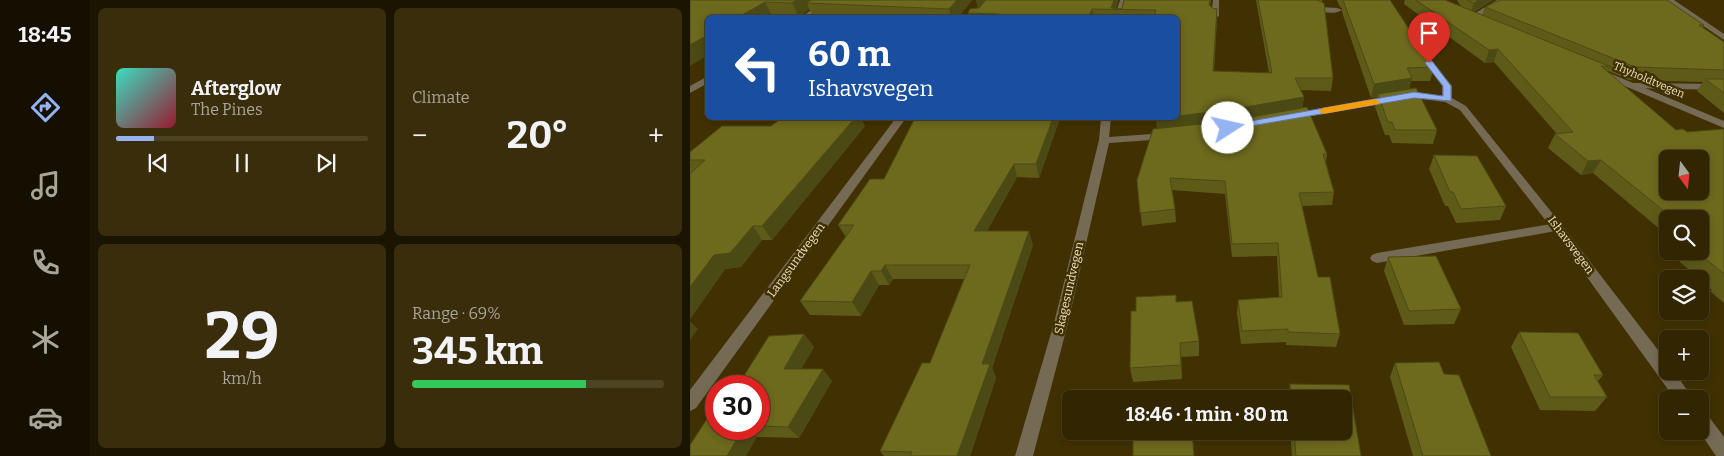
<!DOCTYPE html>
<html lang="en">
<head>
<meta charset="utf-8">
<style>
	:root { --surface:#312502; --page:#392d0c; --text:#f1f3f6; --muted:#a8a599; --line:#4c4224; --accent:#95b2f1 }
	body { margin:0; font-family:Bitter,serif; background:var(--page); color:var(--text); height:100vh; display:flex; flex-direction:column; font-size:19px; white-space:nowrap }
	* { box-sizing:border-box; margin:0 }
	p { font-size:16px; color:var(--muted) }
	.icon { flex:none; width:28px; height:28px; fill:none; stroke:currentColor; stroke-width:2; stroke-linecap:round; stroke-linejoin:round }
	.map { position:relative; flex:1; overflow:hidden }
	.panel { display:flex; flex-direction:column; gap:8px; padding:8px; background:#1b1401; width:600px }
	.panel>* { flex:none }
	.banner { position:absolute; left:15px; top:15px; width:475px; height:105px; border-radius:8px; box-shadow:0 2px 8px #0003,0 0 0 1px var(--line); background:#1a4fa0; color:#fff; overflow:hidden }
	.needle { width:32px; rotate:165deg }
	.fabs { position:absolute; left:969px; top:150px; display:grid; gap:10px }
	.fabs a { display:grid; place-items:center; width:50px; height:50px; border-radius:8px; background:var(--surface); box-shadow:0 2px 8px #0003,0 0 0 1px var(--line); font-size:25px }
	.speed { position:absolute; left:15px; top:375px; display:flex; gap:10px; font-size:25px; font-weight:700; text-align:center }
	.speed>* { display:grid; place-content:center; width:65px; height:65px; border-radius:50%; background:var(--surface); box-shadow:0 2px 8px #0003,0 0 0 1px var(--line); line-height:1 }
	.speed .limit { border:8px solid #d22; background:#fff; color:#111 }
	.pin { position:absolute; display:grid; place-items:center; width:42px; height:42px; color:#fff; margin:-51px -21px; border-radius:50% 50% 50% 0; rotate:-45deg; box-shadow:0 0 5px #0007 }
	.pin .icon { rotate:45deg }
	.me { position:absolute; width:55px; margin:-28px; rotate:80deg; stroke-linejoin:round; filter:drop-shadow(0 0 4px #0008) }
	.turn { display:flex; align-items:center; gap:18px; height:105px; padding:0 20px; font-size:22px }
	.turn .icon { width:65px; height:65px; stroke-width:2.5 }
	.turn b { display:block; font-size:35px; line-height:42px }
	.big { font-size:38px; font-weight:700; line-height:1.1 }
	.panel .card { flex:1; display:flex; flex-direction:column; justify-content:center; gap:8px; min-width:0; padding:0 18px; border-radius:8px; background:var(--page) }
	.panel .dial { align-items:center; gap:0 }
	.dial b { font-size:65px; line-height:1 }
	.song { display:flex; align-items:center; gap:15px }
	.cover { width:60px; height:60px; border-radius:8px; background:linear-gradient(135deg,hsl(170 70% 55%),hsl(350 70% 35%)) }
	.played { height:5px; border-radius:2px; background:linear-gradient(90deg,var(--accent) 15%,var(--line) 15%) }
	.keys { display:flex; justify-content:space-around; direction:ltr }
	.heat { display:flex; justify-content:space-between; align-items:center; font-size:28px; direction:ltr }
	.charge { height:8px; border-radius:4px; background:linear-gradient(90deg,#34c759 69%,var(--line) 0) }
	.panel .tiles { flex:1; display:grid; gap:8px; grid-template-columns:repeat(2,1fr) }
	.trip { position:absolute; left:372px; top:390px; width:290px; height:50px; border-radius:8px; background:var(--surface); box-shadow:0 2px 8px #0003,0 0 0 1px var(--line); font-weight:700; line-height:50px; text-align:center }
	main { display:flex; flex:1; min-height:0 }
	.dock { display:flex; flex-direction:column; width:90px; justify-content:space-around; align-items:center; background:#140f01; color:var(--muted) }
	.dock .icon { width:35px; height:35px }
	.dock .on { color:var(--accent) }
	.dock b { font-size:22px; color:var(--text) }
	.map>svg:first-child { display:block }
</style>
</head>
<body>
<main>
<nav class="dock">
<b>18:45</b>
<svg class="icon on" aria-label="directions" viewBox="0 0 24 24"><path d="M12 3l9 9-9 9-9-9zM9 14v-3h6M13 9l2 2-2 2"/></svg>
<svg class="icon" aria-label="music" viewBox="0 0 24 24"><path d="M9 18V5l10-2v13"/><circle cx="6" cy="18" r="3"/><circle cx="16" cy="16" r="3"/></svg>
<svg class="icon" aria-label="phone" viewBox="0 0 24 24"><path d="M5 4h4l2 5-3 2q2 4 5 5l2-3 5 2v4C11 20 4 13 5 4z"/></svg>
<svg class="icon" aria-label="climate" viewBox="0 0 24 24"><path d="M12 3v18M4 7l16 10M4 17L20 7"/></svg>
<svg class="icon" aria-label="car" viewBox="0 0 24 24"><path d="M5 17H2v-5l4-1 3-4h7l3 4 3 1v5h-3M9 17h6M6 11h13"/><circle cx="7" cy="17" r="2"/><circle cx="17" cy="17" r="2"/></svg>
</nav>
<section class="panel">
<div class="tiles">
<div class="card">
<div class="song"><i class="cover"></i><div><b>Afterglow</b><p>The Pines</p></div></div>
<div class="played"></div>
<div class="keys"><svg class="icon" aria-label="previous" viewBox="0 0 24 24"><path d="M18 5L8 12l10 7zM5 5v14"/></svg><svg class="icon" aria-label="pause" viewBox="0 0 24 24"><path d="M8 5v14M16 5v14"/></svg><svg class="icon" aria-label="next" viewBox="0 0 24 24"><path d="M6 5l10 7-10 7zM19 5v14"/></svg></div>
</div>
<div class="card"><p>Climate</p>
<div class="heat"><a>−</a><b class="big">20°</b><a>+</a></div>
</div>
<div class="card dial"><b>29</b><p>km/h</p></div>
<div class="card"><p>Range · 69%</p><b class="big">345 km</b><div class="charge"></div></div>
</div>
</section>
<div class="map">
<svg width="1034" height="456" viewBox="0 0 1034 456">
	<rect width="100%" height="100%" fill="#413102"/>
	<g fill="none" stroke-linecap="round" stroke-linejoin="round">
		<path fill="#756b55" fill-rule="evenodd" d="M523,0H529V16L525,18L521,16Z
			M614,0C621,0 623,4 630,6C637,9 645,6 652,10C640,17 621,10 614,0Z
			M807,0H814L804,10L784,20L777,18Z
			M943,83L1034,84V90L940,88V84Z
			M867,223L873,227L871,230L687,263L682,261L680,258L682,255L687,253Z"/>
		<path fill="#756b55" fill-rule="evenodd" d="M430,0H436L432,18H424Z
			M976,0H984L1034,34V40Z
			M730,53H736L762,86V98L776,106L871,224L978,363V371H984L1003,399H985L863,230L770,110L755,102L724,98L605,119L600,116L605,113L724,92L752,96V86L729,55Z
			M907,68L1034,121V128L904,73V69Z
			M206,118H216L6,408L0,411V390Z
			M411,118H421L419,137L476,133L481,136L476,139L419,143L378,323L343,456H325L364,323L409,140Z
			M1010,411L1016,413L1034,437V456H1026L1009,431Z"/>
		<path fill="#756b55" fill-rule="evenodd" d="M135,0H143L119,18H110Z
			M18,76V83L0,93V86Z"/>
	</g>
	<path fill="#5e5b19" d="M0,0H282L268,18L123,17L119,9L109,17L82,16Z
		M286,0H428L426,8L432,9L434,0H521L520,6L527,19L524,71L579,73L566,0H632L643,78L641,91L611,90L614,97L612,108L637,154L636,162L644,192L642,205L612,206L628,277L650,334L646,347L596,345V342L551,344L547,313L548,300L589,297L587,256L542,257L535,194L482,190L485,209L486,222L452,226L447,180L467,129L488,118V18H279L278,13L288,8Z
		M647,0H700L744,67L740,81H721L719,89L747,130L743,144L702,143L699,135H695L685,107L687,97L681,98L652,12V8L650,7Z
		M715,0H755L771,7L767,0H803L784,12L792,15L795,7L1014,25L1013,28L1034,42V113L1007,91L1013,82L939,80L918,71V72L986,130L997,132L1034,129V303L1020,291L1022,290L981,254L983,251H1010V219H978V236L903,173L891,175L858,148L865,134H867L804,62L795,63L714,4Z
		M225,118H370L349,178L327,177L297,231L343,245L302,368L306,378L280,456H194L190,451L240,363L274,279H203L199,285H189L171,316L120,315L110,301L156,237L148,225L194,179Z
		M81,126H175L82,240H72L51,267L35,269L0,319V152Z
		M744,155L816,206L810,220L766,223L758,206H755L739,169Z
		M698,257L771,309L764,324L714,325L694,271Z
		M486,302L509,341V356L491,357L492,379L443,382L440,368L446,311Z
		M829,332L913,375L908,381L917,397L905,411L850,410L821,347Z
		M114,334L124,347L111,369L142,381L109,438L67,437L26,429H69V386L48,385Z
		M705,363L754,374L801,456H723L700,377Z
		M600,384L659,385L671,456H602L600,431H654V399H598Z"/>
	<path fill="#4c4a14" d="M106,0H132L117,3L119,9L109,17L102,3Z
		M267,0H282L268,18H262L259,9Z
		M286,0H296L288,9Z
		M424,0H428L425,10L421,8Z
		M789,0H803L780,14L784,3Z
		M75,2L82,16L79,18H47Z
		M527,8V19L523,83V71Z
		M402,9L404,18H398Z
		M18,35V55L0,66V45Z
		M808,49L804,62L795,63L799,50Z
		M722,78L718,91L688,94L687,97L681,98L684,84Z
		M614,97L612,110L467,132L466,119L488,118V116Z
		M165,118H171L175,126L82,240L72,226Z
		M363,118H370L349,178L346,164Z
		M911,160L903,173L891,175L898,161Z
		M324,164L327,177L289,245L284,231Z
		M63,226L72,240L51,267L35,269L0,319V287L24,255Z
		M339,231L343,245L302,368L306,378L280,456H267L292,364Z
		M195,265L203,279L199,285L191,271Z
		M181,271L189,285L171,316L162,302Z
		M0,321L8,329L0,340Z
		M114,334L124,347L104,381L94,369Z
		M133,369L142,381L109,438L98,427Z
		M53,429H58L67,437L56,456H37Z"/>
	<path fill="#6d6a1d" stroke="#4c4a14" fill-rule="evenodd" d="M0,0H106L102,3L75,2L47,18H18V35L0,45Z
		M121,0H267L259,9L117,3Z
		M296,0H424L421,8L432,9L434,0H520L519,5L524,9L527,8L523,71L582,73L568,0H627L634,3L643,78H605L614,97L538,110L488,116V18H464L466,10L402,9L398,18H306L309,14L278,13L280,9L289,8Z
		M653,0H700L744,67L717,68L722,78L684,84Z
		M726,0H755L921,67L911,66L986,130L993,129L997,132L1034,129V274L1006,251H1010V219H984L911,160L898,161L865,134L883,132L808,49L799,50ZM978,159H1010V191H978Z
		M777,0H789L784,3Z
		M810,0H977L1014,25H1009L1034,42V70L945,67L795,7Z
		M1015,79H1034V93Z
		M726,88L747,130H705L702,122H698L688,94Z
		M617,107L637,154H633L644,192L609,193L628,277H640L650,334L598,332V329L552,331L548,300L592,297L588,243L542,244L535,181L480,178L485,209L450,213L447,180L463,129L539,121Z
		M92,118H165L72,226H63L40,253L24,255L0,287V174L15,160H0V152L32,126H81Z
		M225,118H363L346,164H324L284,231H339L292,364H300L267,456H220L222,452L190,451L232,363H240L280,265H195L191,271H181L162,302L110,301L164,225H148L180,179H194Z
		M744,155L787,156L816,206L771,209L763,192H760Z
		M746,256L771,309L719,311L698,257Z
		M486,295V302L502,301L509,341L490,343L491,365L440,368L441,311H446V297Z
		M829,332L888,333L913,375H904L917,397H860Z
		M114,334L94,369H133L98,427L69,426V386H39L40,384L48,385L79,336Z
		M749,362L754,374L769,375L801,456H733L705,363Z
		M600,384L659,385L671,456H606L604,431H654V399H601Z
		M26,405V429H53L37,456H0V445Z
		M443,431H502L504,456H443Z"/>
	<path fill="#95b2f1" stroke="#61749d" d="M737,61H742L761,86V101L724,98L538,130L533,128L538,125L724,92L753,96V86L735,63Z"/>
	<path fill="#f59e0b" d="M685,99L690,102L689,104L633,114L629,111L633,108Z"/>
	<g text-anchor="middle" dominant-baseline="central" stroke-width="5" stroke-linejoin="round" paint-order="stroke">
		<g font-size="11" fill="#ece0c3" stroke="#413102">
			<text transform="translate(959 80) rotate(23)">Thyholdtvegen</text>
		</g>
		<g font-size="12" fill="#ece0c3" stroke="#413102">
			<text transform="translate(881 245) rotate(53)">Ishavsvegen</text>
			<text transform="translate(106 260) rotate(-54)">Langsundvegen</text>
			<text transform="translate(379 288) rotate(-77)">Skagesundvegen</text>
		</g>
	</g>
</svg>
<div class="fabs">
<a><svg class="needle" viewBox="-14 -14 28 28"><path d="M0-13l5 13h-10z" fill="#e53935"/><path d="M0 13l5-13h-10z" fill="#a8a599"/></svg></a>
<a><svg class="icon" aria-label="search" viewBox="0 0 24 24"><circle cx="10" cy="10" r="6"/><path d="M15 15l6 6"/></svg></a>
<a><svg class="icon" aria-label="layers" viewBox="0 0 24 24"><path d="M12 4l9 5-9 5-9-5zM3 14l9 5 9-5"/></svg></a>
<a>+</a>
<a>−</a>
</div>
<div class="speed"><div class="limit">30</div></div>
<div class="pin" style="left:739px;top:63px;background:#d93025"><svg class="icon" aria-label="arrive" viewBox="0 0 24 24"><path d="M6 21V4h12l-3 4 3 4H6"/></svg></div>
<svg class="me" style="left:538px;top:128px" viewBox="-20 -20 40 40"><circle r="19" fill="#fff"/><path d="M0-13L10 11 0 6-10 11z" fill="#95b2f1"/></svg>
<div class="trip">18:46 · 1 min · 80 m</div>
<div class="banner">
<div class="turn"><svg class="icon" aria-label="left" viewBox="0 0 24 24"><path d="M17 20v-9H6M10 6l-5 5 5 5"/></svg><div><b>60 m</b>Ishavsvegen</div></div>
</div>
</div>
</main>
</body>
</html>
